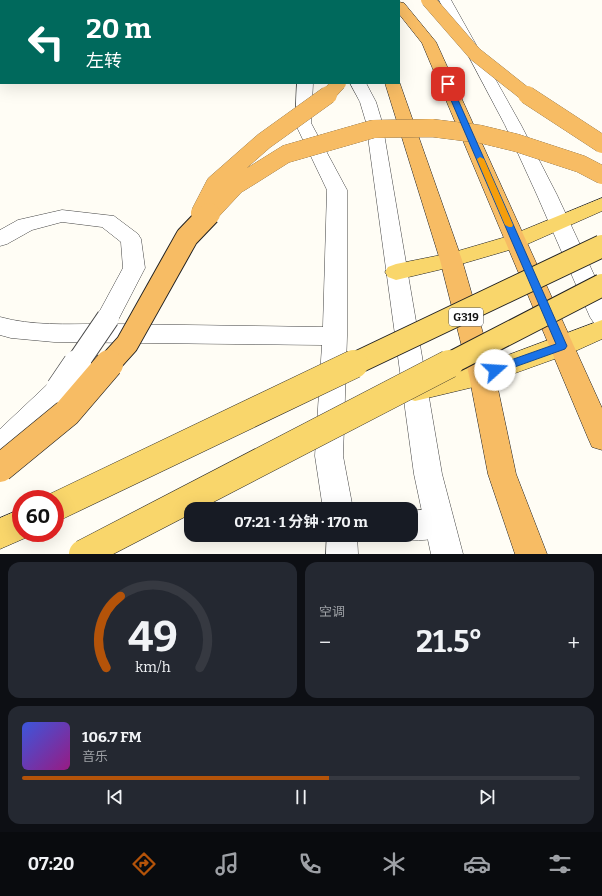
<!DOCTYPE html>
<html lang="zh">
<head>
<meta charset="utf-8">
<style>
	:root { --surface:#171b24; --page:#242831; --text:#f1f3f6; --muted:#9ea1a6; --line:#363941; --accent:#b45309 }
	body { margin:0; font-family:Bitter,"Noto Sans SC",serif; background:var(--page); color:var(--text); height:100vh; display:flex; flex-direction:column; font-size:15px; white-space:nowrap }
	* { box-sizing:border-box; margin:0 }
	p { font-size:13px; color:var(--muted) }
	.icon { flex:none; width:22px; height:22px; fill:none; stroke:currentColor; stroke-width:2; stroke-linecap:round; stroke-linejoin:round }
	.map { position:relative; height:554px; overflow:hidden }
	.panel { display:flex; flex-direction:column; gap:8px; padding:8px; background:#0d0f14; flex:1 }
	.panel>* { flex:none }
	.hud { position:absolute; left:0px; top:0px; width:400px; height:84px; box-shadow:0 4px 16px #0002; background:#00695c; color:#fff; overflow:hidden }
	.speed { position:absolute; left:12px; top:490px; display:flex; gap:8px; font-size:20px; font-weight:700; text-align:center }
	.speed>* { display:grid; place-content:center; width:52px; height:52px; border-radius:50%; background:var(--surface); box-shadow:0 4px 16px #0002; line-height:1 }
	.speed .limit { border:6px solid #d22; background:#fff; color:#111 }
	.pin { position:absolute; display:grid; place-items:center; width:34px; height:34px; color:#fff; margin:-17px; border-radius:8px; box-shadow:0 2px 6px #0006 }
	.me { position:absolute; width:44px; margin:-22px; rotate:71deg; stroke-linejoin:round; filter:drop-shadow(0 0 3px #0008) }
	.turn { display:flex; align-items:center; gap:14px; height:84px; padding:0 20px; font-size:18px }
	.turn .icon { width:52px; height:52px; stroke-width:2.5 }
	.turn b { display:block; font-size:28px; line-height:34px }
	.big { font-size:30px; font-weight:700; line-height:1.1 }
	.panel .tile { flex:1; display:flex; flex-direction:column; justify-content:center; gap:6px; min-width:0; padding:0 14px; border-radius:12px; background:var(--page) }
	.panel .dial { align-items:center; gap:0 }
	.dial svg { height:104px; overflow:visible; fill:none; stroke:var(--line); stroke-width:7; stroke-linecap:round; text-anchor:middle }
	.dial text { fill:var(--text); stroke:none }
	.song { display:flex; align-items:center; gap:12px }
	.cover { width:48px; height:48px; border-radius:6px; background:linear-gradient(135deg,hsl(230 70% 55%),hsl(310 70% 35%)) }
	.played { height:4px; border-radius:2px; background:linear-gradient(90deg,var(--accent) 55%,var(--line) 55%) }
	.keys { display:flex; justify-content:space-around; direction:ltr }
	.heat { display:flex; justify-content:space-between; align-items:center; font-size:22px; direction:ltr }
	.panel .tiles { flex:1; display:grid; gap:8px; grid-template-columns:1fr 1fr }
	.tile:last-child { grid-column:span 2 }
	.trip { position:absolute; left:184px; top:502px; width:234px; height:40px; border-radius:12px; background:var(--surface); box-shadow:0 4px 16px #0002; font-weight:700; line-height:40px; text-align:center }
	.menu { display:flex; height:64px; justify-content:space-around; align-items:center; background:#090b0e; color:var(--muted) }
	.menu .icon { width:28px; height:28px }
	.menu .on { color:var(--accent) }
	.menu b { font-size:18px; color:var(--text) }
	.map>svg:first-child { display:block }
</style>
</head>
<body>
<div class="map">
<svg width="602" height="554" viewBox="0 0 602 554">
	<rect width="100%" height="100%" fill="#fffdf5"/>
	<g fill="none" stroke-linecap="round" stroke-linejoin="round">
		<g stroke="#444" stroke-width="1">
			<path id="minor" d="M267,0H280V1H267Z
				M297,83H313L311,123L347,190V336L343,456L353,509H323L315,456L322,345L54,342L11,338L0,335V317C32,326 67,324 100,324L96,318L123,268L121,242L102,227L62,222L32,230L7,244L0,246V230L18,220L62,210L114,216L138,234L141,239L145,268L116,324L323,327L327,190L295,123Z
				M60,378L69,381L73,389L69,397L10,456L0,459V429L51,381Z
				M439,508L450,513L454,523L450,533C434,540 416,543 400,537V535H411V511Z
				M327,535H357L358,554H326Z"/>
		</g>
		<g stroke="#444" stroke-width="1">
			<path id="tertiary" d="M297,0H310V1H297Z
				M439,0H451L521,125L557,195L602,292V326L594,323L590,317L537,195L505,125Z
				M350,83H366L376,102L382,122L442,474L463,554H431L414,474L366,122L360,102Z"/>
		</g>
		<g stroke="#222" stroke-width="1">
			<path id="primary" d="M602,198V211L523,246L451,267L396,280L388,277L385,272L388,267L396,264L451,253L509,236Z
				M602,320V339L571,353L482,385L415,401L406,398L402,390L406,382L481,365Z
				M21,509V533H32V535L0,549V518Z"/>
		</g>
		<g stroke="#222" stroke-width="1">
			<path id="trunk" d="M319,0H332V1H319Z
				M345,0H358V1H345Z
				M399,2L404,3L436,42L602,408V450L592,447L588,438L422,43L399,14Z
				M399,81L462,260L495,375L516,474L547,554H515L488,474L469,375L440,260L385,83H399Z"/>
		</g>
		<use href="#minor" fill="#fff" fill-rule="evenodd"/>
		<use href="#tertiary" fill="#fff" fill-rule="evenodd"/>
		<use href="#primary" fill="#f9d66b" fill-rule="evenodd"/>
		<use href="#trunk" fill="#f7bc64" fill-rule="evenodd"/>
		<g stroke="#444" stroke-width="24" stroke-linecap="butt">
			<path id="minor-bridge-far1" d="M76,365L108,318"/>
		</g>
		<g stroke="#444" stroke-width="29" stroke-linecap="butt">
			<path id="minor-bridge" d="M60,389L77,364"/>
		</g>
		<g stroke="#222" stroke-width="24" stroke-linecap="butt">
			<path id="primary-bridge-far1" d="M352,365L602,246
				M447,365L602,285"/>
		</g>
		<g stroke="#222" stroke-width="29" stroke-linecap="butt">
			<path id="primary-bridge" d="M55,507L354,364
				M83,554L449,364"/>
		</g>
		<g stroke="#222" stroke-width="14" stroke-linecap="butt">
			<path id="trunk-bridge-far3" d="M428,0L475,54L528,96
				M327,96L339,83"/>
		</g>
		<g stroke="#222" stroke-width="18" stroke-linecap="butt">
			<path id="trunk-bridge-far2" d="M527,95L602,144
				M200,213L215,184L264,141L328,95
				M208,215L235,186L286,154L373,129L432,128L480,134L517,143L581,164L602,175"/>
		</g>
		<g stroke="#222" stroke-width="24" stroke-linecap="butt">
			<path id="trunk-bridge-far1" d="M108,365L127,344L187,237L209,214"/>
		</g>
		<g stroke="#222" stroke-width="29" stroke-linecap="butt">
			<path id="trunk-bridge" d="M0,468L67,413L109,364"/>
		</g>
		<use href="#minor-bridge-far1" stroke="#fff" stroke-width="22"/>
		<use href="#minor-bridge" stroke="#fff" stroke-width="28"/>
		<use href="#primary-bridge-far1" stroke="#f9d66b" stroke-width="22"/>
		<use href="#primary-bridge" stroke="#f9d66b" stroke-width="28"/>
		<use href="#trunk-bridge-far3" stroke="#f7bc64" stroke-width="14"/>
		<use href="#trunk-bridge-far2" stroke="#f7bc64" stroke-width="18"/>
		<use href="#trunk-bridge-far1" stroke="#f7bc64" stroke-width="22"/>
		<use href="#trunk-bridge" stroke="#f7bc64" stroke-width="28"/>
	</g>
	<path fill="#1a73e8" stroke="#114b97" d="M445,83L451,84L567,346L565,349L495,374L491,373L490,370L491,367L556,344L444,84Z"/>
	<path fill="#f59e0b" d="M480,157L484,159L513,225L512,227H509L505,225L477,159Z"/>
	<g text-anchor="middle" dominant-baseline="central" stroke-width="4" stroke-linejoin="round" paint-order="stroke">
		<rect fill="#fff" stroke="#585858" stroke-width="1" x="449" y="308" width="34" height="18" rx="3"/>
		<g font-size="11" font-weight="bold" fill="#111">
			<text x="466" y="317">G319</text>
		</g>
	</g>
</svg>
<div class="speed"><div class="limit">60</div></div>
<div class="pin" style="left:448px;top:84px;background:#d93025"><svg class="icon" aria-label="arrive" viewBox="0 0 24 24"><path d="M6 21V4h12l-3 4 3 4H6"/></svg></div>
<svg class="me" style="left:495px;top:370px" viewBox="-20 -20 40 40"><circle r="19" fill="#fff"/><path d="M0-13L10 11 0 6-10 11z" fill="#1a73e8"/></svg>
<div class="trip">07:21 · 1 分钟 · 170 m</div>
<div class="hud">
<div class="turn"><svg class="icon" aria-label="left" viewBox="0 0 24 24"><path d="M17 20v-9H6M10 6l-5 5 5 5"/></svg><div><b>20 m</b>左转</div></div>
</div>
</div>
<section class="panel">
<div class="tiles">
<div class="tile dial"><svg viewBox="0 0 100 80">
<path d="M14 69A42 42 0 1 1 86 69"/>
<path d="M14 69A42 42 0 0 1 25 14" stroke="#b45309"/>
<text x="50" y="56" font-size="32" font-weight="700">49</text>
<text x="50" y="72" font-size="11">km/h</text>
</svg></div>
<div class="tile"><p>空调</p>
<div class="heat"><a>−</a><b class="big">21.5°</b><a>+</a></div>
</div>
<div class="tile">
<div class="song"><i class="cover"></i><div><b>106.7 FM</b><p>音乐</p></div></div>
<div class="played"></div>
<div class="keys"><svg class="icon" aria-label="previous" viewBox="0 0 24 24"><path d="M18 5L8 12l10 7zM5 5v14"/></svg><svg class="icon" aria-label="pause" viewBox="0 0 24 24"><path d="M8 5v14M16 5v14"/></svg><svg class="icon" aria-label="next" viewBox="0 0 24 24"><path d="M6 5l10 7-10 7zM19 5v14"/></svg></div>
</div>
</div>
</section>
<nav class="menu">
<b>07:20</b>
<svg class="icon on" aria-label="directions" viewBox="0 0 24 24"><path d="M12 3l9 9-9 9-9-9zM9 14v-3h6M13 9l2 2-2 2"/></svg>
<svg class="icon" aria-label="music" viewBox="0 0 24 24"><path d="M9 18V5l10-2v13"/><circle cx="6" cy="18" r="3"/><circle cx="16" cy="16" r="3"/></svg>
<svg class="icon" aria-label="phone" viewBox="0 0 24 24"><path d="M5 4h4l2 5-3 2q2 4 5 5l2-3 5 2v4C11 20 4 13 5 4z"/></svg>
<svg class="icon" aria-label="climate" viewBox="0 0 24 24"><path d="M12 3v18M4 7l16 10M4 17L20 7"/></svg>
<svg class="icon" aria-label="car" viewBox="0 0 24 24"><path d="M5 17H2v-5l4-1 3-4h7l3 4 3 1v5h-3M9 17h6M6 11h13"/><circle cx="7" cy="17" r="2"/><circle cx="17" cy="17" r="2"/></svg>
<svg class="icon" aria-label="filters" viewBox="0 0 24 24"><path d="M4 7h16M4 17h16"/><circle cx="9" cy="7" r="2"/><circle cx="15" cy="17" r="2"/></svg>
</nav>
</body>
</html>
